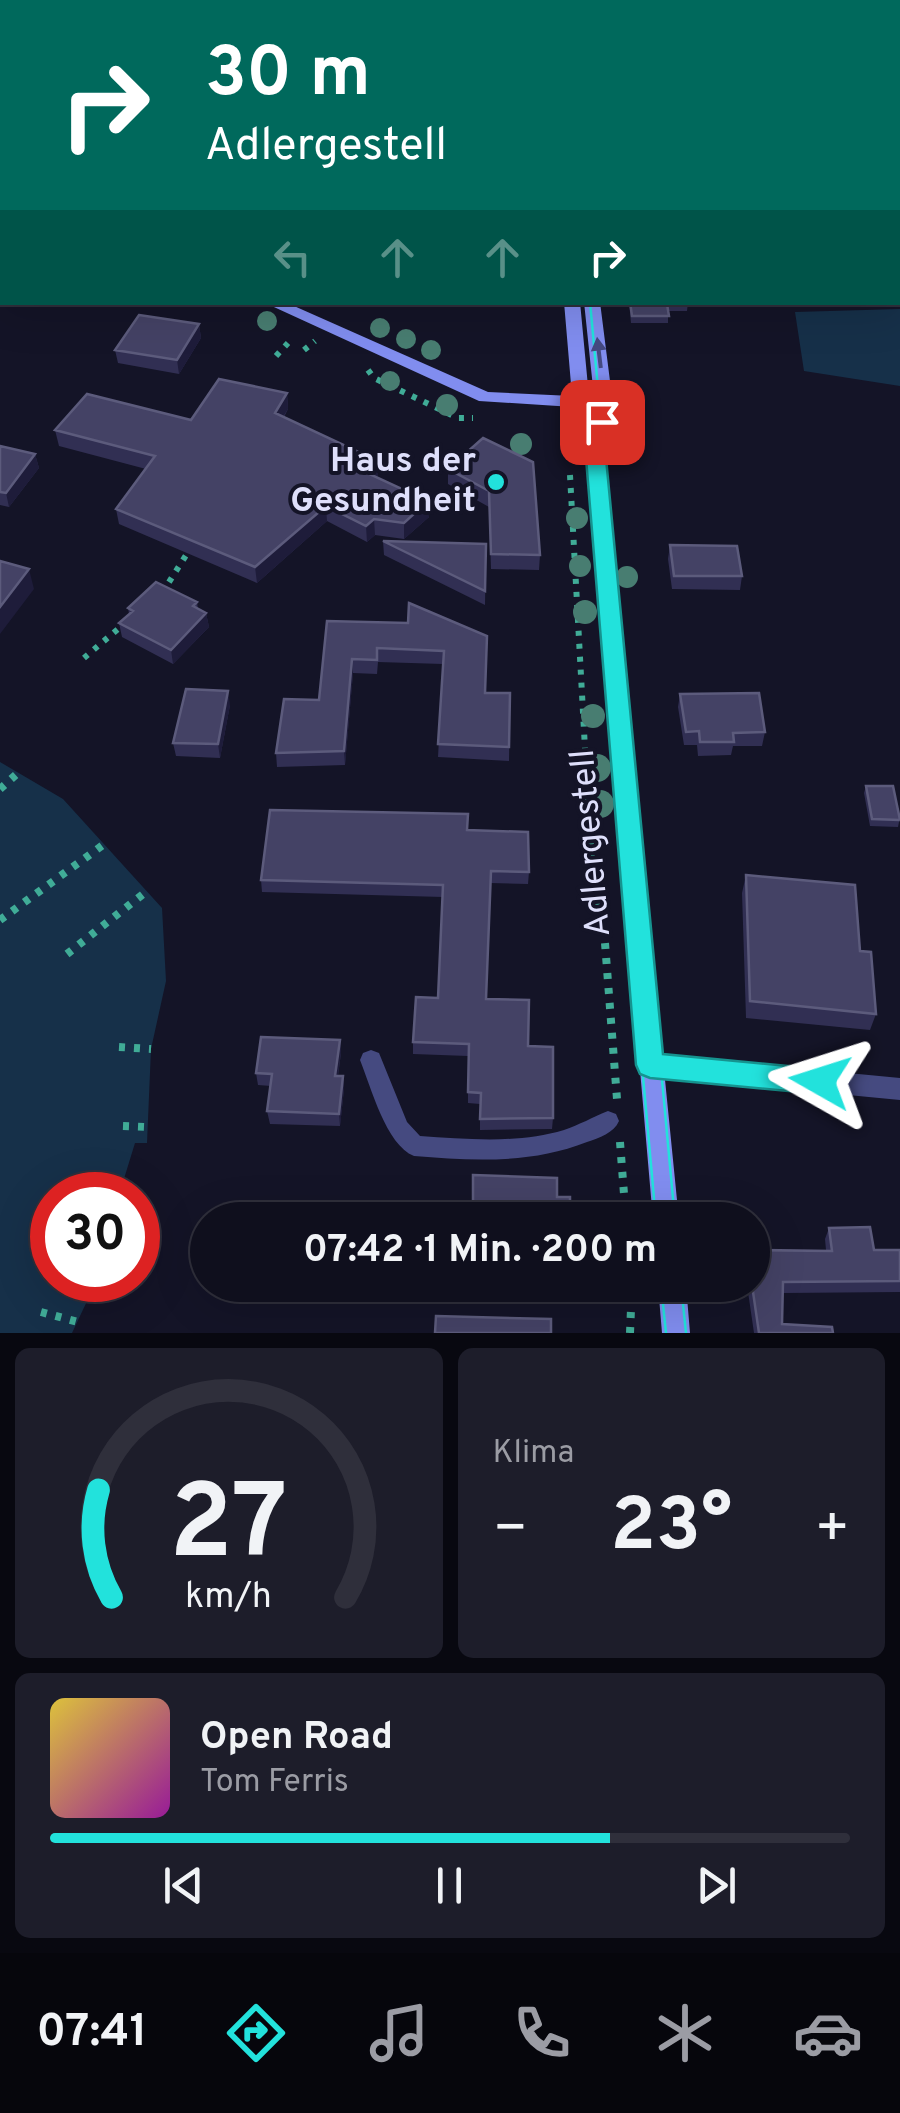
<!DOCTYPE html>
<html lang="de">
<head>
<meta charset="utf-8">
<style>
	:root { --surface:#0f0f1d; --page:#1d1d2a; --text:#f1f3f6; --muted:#9b9ca4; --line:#2f2f3b; --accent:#22e2dc }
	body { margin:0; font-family:Overpass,sans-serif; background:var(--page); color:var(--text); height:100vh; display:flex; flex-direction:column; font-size:38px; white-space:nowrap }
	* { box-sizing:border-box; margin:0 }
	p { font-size:32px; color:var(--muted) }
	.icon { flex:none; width:55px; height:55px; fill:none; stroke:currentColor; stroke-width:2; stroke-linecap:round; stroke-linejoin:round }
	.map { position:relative; height:1333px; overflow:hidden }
	.side { display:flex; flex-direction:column; gap:15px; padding:15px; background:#080810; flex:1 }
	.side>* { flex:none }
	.top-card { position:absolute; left:0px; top:0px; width:900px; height:305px; box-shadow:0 10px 40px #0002,0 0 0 2px var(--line); background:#00695c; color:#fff; overflow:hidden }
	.speed { position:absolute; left:30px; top:1172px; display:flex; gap:20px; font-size:50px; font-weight:700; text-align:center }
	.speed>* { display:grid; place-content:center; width:130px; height:130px; border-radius:50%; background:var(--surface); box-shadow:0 10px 40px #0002,0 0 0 2px var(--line); line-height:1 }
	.speed .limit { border:15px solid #d22; background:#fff; color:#111 }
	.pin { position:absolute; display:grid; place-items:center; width:85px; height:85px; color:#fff; margin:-42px; border-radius:20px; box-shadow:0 5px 15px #0006 }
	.me { position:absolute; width:110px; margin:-55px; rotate:276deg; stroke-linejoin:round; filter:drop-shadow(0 0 8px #0008) }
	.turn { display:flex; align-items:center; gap:35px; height:210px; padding:0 40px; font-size:45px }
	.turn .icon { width:130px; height:130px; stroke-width:2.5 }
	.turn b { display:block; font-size:70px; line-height:85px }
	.lanes { display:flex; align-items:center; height:95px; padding:0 40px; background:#0003; justify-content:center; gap:50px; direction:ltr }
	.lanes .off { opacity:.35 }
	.big { font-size:75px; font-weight:700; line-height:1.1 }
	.side .tile { flex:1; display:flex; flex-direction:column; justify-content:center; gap:15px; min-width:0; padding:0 35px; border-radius:15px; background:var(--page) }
	.side .dial { align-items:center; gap:0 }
	.dial svg { height:260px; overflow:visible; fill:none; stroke:var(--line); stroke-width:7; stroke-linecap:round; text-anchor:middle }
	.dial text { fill:var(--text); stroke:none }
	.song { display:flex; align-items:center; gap:30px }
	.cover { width:120px; height:120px; border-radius:15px; background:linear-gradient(135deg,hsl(50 70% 55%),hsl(300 70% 35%)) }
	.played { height:10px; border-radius:5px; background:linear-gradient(90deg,var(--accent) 70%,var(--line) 70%) }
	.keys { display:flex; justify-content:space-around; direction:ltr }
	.heat { display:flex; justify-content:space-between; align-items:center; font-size:55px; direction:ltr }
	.side .tiles { flex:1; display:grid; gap:15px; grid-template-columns:1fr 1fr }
	.tile:last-child { grid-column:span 2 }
	.trip { position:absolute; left:190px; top:1202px; width:580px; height:100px; border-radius:50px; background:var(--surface); box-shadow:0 10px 40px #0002,0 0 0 2px var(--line); font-weight:700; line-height:100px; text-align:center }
	.tabs { display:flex; height:160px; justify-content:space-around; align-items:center; background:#06060c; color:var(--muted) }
	.tabs .icon { width:70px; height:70px }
	.tabs .selected { color:var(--accent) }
	.tabs b { font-size:45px; color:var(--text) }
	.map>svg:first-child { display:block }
</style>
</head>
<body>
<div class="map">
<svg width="900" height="1333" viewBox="0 0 900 1333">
	<rect width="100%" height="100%" fill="#141427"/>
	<path fill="#17302c" d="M0,0H506L507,2H2L0,180Z"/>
	<path fill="#163049" d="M900,309V386L804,371L795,312Z
		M0,762L63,799L162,908L166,981L151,1049L147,1143H135L119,1195H52V1280H97L72,1333H0Z"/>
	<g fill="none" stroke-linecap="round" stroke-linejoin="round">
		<path stroke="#40ac97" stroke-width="5" stroke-dasharray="4 5" stroke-linecap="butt" d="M478,0L483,2
			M198,2L203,0"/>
		<path stroke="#40ac97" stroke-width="6" stroke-dasharray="5 8" stroke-linecap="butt" d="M304,350L315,341
			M276,356L288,343
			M368,370L374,378L458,418H473
			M570,475L586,767
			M162,593L190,549
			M84,658L125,623"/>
		<path stroke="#40ac97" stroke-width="8" stroke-dasharray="6 9" stroke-linecap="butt" d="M586,765L592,882L603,917L617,1099
			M0,789L19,772
			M0,920L103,845
			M67,954L147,891
			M119,1047L151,1049
			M123,1126L147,1127
			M620,1142L626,1220
			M41,1312L78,1322
			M630,1333L632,1285"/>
		<path fill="#454a80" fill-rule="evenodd" d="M2,183V191L0,192V184Z
			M371,1050L379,1053L407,1122L420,1136C467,1139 517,1144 564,1130C579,1125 593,1117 608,1111L616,1114L619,1121C614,1133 599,1138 587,1142C531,1164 473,1161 414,1156C386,1145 371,1087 360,1060L363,1053Z"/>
		<path fill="#454a80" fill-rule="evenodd" d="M898,81H900V89H898Z
			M0,170H2V180H0Z
			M650,1054L900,1078V1100L650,1076L641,1073L638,1065L641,1057Z"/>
		<path fill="#818def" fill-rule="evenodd" d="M524,0H536V2H524Z
			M573,0H585L586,2H574Z
			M0,287H2V297H0Z
			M263,302H285L488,392L572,396L564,302H580L589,397H594L584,302H600L611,389L605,458L612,548L679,1220H653L587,458L574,421L573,407L479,401Z
			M658,1285H686L690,1333H662Z"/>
		<path stroke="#22e2dc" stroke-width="2.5" d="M590,302L675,1220
			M605,656L656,1220
			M661,1285L666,1333
			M681,1285L686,1333"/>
	</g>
	<g fill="#487d71">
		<circle cx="267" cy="321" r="10"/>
		<circle cx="380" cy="328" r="10"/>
		<circle cx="406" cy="339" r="10"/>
		<circle cx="431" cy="350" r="10"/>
		<circle cx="390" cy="381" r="10"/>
		<circle cx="447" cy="405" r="11"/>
		<circle cx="521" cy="444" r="11"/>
		<circle cx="577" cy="518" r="11"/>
		<circle cx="580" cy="566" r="11"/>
		<circle cx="627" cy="577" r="11"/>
		<circle cx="585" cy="612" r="12"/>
		<circle cx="593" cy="716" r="12"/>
		<circle cx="597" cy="768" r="14"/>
		<circle cx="600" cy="804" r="14"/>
	</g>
	<path fill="#312f53" d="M629,302H688L687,311H668V323H631Z
		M199,324L201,338L179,374L118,363L115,350Z
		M287,393L288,409L284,417L378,461L377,477L429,517L404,539L375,535L367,542L327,521L257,583L119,524L116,509L146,469L59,446L55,430L191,420Z
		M0,446L35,454L39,468L9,507L0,505Z
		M533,462L540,555L539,570L491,569L489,507L448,484V469Z
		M383,541L486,544L485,605L384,555Z
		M670,545L742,576L740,590L672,589L668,559Z
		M197,602L198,609L206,613L209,627L173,664L122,637L119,623L129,614L128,608Z
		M409,603L485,693H510L509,761L438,757L443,664L378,662L377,674L353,673L345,765L277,767L276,753L319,700L327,621L408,623Z
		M680,694L765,732L762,746H733L731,755L698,756L697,745H684L678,707Z
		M230,705L220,758L176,756L173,743Z
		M866,786L900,817L898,827L870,826L864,793Z
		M467,830L529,872L528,884L490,883L486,999L528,1046L553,1118L552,1129L480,1130V1104L468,1103V1056L413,1054V1042L438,998L443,897L262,892L261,880Z
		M746,875L860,951L876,1014L870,1030L746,1018L742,893Z
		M340,1040L341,1053L338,1076H343L344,1089L340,1126L270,1124L267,1111L271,1086L258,1085L256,1073Z
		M829,1228L874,1250H900V1292L783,1293L782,1324L833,1333H754L747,1285H752L826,1250L825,1239Z"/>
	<path fill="#1e1c3a" d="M199,324L201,338L179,374L177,360Z
		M287,393L288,409L276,428L275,413Z
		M35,454L39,468L9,507L6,493Z
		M378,461V476L366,487L365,472Z
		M428,501L429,517L404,539V523Z
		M326,506L327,521L257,583L255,567Z
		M374,519L375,535L367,542L366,526Z
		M29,569L34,589L0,634V607Z
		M206,613L209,627L173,664L171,650Z
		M352,659L353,673L345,765L344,751Z
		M228,691L230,705L220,758L218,744Z
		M340,1040L341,1053L336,1088L335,1076Z
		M343,1076L344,1089L340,1126L339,1114Z"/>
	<path fill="#444265" stroke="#5c5b7c" stroke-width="2.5" d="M634,0H665V2H635Z
		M692,0H717V2H693Z
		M724,0H778L780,2H725Z
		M898,113L900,116V162H898Z
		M630,302H688V304H667L669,316H632Z
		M139,315L199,324L177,360L115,350Z
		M219,379L287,393L275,413L378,461L365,472L428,501L404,523L374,519L366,526L326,506L255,567L116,509L155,456L55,430L87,394L191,420Z
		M483,438L533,462L540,555L491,554L489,491L448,469Z
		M0,446L35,454L6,493L0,492Z
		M383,541L486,544L485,591Z
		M670,545L737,546L742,576H674Z
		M0,561L29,569L0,607Z
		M156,582L197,602L193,606L206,613L171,650L119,623L133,611L128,608Z
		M409,603L487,636L485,693H510L509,747L438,744L444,651L377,648V660L352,659L344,751L276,753L284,699L319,700L327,621L408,623Z
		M186,689L228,691L218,744L173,743Z
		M759,693L765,732L733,733L734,742H700L699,731L686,732L680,694Z
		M866,786H893L900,820L872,819Z
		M270,810L468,814L467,830L528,832L529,872L491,871L486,999L529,1000L528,1046L553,1047V1118L480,1119L481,1093L468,1092L469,1044L413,1042L416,997L438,998L443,885L261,880Z
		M746,875L855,885L860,951L871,952L876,1014L750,1001Z
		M261,1037L340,1040L335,1076H343L339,1114L267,1111L272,1074L256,1073Z
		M473,1175L557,1178V1197H570V1220H473Z
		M870,1227L874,1250H900V1281L783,1282L782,1324L832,1327L833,1333H759L752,1285V1250L832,1251L829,1228Z
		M436,1316L551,1319V1333H435Z"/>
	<defs><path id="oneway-solid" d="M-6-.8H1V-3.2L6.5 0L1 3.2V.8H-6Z" transform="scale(2.5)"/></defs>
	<use fill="#454a81" href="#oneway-solid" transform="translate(599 353) rotate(-97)"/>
	<path fill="#22e2dc" stroke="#16938f" stroke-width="2.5" d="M602,415L612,422L606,458L663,1054L820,1069L830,1072L835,1081L830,1090L820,1094L650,1078L640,1074L636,1065L586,458L592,422Z"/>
	<circle fill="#22e2dc" stroke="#141427" stroke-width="4" cx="496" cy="482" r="10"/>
	<g text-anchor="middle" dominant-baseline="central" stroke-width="8" stroke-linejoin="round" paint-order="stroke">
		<g font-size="35" font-weight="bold" fill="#dedffb" stroke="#141427" text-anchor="end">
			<text x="476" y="462">Haus der<tspan x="476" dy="40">Gesundheit</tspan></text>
		</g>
		<g font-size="35" fill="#dedffb" stroke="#141427">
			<text transform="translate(592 843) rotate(-95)">Adlergestell</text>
		</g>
	</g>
</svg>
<div class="speed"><div class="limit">30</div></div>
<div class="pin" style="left:602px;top:422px;background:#d93025"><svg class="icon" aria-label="arrive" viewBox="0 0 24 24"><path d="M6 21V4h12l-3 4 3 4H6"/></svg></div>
<svg class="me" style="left:820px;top:1081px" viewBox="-20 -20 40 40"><path d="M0-17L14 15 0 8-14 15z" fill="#22e2dc" stroke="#fff" stroke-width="4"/></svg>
<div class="trip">07:42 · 1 Min. · 200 m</div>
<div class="top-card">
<div class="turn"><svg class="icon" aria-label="right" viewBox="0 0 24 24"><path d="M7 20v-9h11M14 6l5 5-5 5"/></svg><div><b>30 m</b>Adlergestell</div></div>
<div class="lanes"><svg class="icon off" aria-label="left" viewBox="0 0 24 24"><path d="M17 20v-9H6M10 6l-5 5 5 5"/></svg><svg class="icon off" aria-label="ahead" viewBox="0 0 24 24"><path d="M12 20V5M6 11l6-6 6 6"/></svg><svg class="icon off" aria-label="ahead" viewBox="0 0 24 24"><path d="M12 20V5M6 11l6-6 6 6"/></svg><svg class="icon" aria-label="right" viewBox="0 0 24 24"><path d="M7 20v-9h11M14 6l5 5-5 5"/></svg></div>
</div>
</div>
<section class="side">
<div class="tiles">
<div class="tile dial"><svg viewBox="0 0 100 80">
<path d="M14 69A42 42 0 1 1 86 69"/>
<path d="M14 69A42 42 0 0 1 10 36" stroke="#22e2dc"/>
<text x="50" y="56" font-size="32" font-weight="700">27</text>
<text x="50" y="72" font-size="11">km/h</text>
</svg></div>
<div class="tile"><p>Klima</p>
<div class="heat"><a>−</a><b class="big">23°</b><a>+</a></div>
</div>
<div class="tile">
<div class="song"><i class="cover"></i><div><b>Open Road</b><p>Tom Ferris</p></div></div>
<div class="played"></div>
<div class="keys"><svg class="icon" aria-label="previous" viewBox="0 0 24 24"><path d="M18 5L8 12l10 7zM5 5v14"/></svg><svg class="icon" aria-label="pause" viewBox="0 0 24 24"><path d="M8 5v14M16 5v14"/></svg><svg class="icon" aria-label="next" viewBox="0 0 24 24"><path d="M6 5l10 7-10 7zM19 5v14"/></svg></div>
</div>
</div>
</section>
<nav class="tabs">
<b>07:41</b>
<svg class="icon selected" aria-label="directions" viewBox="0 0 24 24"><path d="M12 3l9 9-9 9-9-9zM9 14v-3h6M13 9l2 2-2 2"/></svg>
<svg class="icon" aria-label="music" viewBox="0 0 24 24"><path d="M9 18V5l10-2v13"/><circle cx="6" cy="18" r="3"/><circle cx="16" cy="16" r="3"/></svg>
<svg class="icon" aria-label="phone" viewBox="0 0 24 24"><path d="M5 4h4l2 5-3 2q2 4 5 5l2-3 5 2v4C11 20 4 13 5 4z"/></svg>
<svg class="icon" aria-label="climate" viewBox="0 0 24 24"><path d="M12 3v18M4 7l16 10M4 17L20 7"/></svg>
<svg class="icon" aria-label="car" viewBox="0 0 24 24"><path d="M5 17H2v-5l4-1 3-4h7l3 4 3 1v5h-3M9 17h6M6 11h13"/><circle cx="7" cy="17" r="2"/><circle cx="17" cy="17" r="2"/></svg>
</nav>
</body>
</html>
